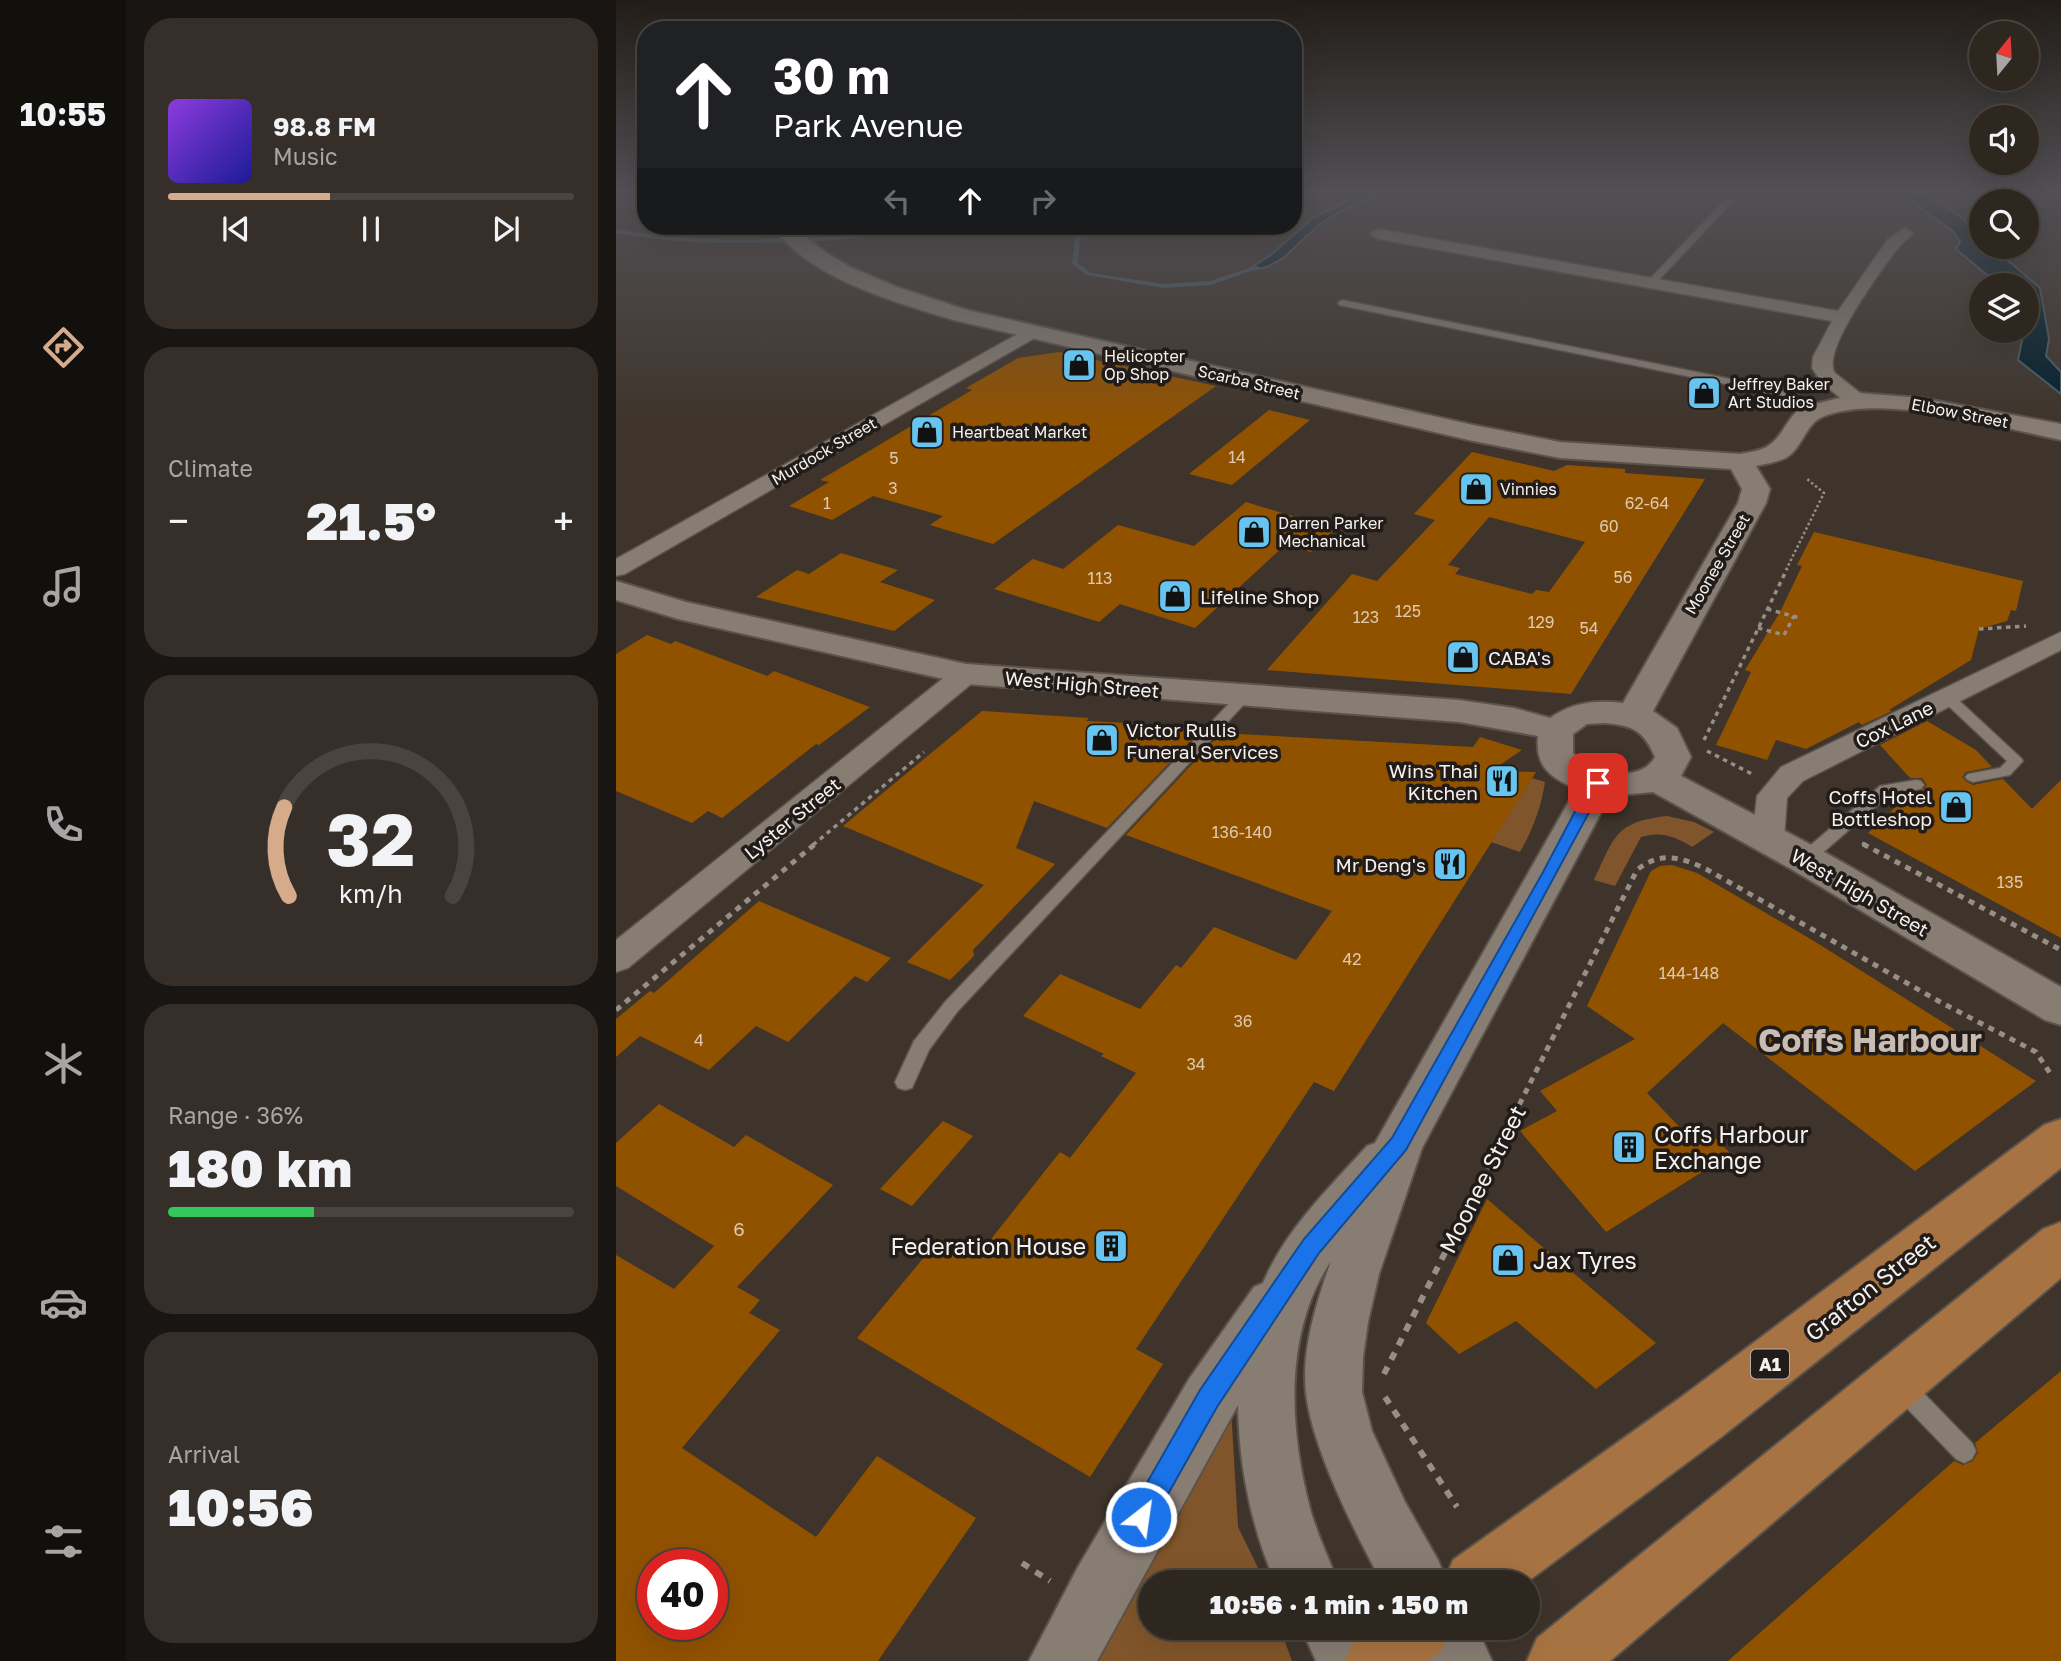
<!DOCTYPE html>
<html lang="en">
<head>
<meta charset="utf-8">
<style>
	:root { --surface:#2e2720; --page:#362f29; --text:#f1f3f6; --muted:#a7a5a5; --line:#49443e; --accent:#d6ab8b }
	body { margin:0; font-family:"Golos Text",sans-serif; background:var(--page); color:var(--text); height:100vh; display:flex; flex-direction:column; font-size:26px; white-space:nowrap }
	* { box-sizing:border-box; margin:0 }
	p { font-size:23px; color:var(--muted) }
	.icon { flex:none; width:38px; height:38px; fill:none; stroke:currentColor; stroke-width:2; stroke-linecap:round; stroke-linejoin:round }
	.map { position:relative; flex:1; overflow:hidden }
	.sheet { display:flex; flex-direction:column; gap:18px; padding:18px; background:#191512; width:490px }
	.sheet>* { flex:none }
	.banner { position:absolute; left:21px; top:21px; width:665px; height:214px; border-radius:28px; box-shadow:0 7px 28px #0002,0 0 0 2px var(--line); background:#202124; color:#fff; overflow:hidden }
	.needle { width:46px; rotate:18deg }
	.fabs { position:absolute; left:1353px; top:21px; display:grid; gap:14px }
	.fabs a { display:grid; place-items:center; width:70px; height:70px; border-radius:50%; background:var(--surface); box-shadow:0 7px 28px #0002,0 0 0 2px var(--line); font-size:35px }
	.speed { position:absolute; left:21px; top:1549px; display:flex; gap:14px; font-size:35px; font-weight:700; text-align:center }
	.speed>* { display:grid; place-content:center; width:91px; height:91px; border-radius:50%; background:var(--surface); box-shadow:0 7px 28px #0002,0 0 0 2px var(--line); line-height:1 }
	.speed .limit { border:10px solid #d22; background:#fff; color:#111 }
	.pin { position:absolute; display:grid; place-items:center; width:60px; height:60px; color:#fff; margin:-30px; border-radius:14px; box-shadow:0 4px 10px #0006 }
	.me { position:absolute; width:77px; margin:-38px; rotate:30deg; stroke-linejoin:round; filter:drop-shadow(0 0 5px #0008) }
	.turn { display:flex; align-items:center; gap:24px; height:147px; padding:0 21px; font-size:32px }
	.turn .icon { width:91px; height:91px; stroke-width:2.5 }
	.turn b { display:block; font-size:49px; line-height:60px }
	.lanes { display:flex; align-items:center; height:66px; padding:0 21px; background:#0003; justify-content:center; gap:35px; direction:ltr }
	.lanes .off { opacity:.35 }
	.big { font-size:52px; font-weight:800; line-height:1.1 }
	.sheet .card { flex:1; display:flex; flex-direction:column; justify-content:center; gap:10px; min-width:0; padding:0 24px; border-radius:28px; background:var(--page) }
	.sheet .dial { align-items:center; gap:0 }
	.dial svg { height:182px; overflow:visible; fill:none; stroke:var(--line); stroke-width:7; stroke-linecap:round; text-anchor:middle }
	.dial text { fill:var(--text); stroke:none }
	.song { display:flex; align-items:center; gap:21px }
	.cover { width:84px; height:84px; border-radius:10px; background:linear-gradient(135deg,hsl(270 70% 55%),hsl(240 70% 35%)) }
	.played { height:7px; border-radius:4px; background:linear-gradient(90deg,var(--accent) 40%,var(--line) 40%) }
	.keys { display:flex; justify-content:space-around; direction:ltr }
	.heat { display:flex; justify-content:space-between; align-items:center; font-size:38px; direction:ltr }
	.charge { height:10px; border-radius:5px; background:linear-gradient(90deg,#34c759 36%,var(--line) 0) }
	.trip { position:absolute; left:522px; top:1570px; width:402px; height:70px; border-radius:35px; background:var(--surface); box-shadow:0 7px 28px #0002,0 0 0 2px var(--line); font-weight:800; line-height:70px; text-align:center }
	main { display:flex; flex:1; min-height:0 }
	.tab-bar { display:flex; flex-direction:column; width:126px; justify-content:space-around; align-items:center; background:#12100d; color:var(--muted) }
	.tab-bar .icon { width:49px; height:49px }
	.tab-bar .selected { color:var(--accent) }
	.tab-bar b { font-size:32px; color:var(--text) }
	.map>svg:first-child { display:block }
</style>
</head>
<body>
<main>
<nav class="tab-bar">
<b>10:55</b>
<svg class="icon selected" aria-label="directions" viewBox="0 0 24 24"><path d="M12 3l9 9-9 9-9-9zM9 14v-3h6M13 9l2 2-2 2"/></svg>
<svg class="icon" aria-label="music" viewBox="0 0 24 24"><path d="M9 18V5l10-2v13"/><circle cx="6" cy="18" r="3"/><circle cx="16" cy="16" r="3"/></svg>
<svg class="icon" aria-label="phone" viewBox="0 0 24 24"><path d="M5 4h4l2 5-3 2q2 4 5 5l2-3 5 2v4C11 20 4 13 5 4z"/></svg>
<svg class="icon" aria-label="climate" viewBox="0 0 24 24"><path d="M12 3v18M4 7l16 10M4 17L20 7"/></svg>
<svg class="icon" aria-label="car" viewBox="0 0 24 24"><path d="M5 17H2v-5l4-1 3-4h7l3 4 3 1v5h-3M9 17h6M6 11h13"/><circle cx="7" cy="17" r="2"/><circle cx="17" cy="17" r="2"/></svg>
<svg class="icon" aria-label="filters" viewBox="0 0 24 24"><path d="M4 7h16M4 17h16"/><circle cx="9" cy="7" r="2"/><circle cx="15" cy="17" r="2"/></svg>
</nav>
<section class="sheet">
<div class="card">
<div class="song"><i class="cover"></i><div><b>98.8 FM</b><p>Music</p></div></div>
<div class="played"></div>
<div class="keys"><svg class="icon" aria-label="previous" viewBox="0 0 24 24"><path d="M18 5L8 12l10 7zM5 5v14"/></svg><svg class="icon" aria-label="pause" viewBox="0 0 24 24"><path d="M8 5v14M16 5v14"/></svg><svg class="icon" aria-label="next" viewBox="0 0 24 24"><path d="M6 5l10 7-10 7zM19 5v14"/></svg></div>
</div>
<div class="card"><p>Climate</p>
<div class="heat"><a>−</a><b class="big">21.5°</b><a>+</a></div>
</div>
<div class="card dial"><svg viewBox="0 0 100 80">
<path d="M14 69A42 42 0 1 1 86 69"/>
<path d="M14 69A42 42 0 0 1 12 30" stroke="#d6ab8b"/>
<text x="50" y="56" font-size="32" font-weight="700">32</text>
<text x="50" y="72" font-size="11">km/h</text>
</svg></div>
<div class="card"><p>Range · 36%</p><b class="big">180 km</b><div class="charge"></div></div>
<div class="card"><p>Arrival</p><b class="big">10:56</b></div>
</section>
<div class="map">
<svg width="1445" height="1661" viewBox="0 0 1445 1661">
	<rect width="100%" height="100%" fill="#3e342b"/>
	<path fill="#81552b" d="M916,778L929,782C925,808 917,829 904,852L875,842Z
		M1051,816L1078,822L1098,832L1076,847C1059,836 1044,831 1025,837L999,886L978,880C999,836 999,822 1051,816Z
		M615,1409L622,1527L649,1582H534V1628H664L676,1661H464Z"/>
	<path fill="#001f2c" stroke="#4a5e65" stroke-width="2" d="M748,193H767L727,210L704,224L666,259L651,267L630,271L656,254L697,218Z
		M1284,193H1307L1316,198L1349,220L1365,247L1382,252L1424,288L1433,339L1430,356L1445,372V394L1402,360L1408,331H1410V285H1383L1340,249L1344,242L1338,232Z"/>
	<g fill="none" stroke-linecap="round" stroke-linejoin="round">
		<path fill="#4a5e65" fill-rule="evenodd" d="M273,226H281C249,241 208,241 174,242C115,244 58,244 0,233V229C52,239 103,240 156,239C196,238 235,237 273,226Z
			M467,226H473L464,239L462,263L475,273L548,284L594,281L640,266L645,267L595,285L548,288L471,275L456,264L459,239Z"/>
	</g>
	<path fill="#915200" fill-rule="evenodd" d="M443,352L600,386L377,544L314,525L327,516L257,496L216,520L173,506L213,482L204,480L356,390L350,388L402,358Z
		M653,410L694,420L616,485L573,474Z
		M856,452L938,471L951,465L1009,469V473L1089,479L955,694L651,670L736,574L761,581L819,520L798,514ZM873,517L969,542L933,592L920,590L916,594L839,574L844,568L832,565Z
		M630,502L719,529L695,552L669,545L579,628L504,604L483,622L378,589L417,559L447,569L502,525L578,546Z
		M1198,532L1407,581L1400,611L1395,610L1391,621L1363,629L1355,660L1273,710L1276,711L1246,725L1243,722L1190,749L1160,740L1151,760L1100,745L1135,672L1129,670L1164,612L1186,566L1181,565Z
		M225,553L282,570L264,582L319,600L278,631L140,597L181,570L193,574Z
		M31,635L55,644L59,641L151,676L158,671L254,707L203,745L200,744L106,818L92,811L76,823L0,791V654Z
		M366,711L473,718L470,721L579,726L575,731L583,732L491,828L418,801L400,848L439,864L357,950L358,956L334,980L291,962L368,885L227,826Z
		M1311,721L1360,750L1376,767L1350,772L1346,777L1351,782L1357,785L1387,779L1416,809L1445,780V938L1252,833L1293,794L1305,792L1311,785L1306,778H1294L1264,745Z
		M605,733L857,747L864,737L906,750L875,771L920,772L718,1091L698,1082L520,1349L547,1364L474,1477L241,1338L324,1238L360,1258L444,1152L454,1158L520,1073L485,1056L488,1054L407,1016L444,974L524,1009L560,965L565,968L598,927L680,960L716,911L510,835Z
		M1056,865L1081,873L1198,941L1420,1081L1299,1171L1107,1023L1031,1093L1075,1139L1091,1130L1115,1154L990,1232L904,1131L941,1111L924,1091L1019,1039L971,1006L1035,871L1044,866Z
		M143,901L275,958L251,982L239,976L172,1042L140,1026L93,1070L24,1036L0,1057V1019L34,991L38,993Z
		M43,1104L118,1147L130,1135L217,1185L121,1287L144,1300L133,1313L164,1330L66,1448L200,1537L261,1456L360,1518L262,1661H0V1255L58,1289L98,1246L0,1186V1143ZM37,1564H96V1624H37Z
		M327,1121L357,1136L296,1206L264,1189Z
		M871,1199L929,1249L1040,1343L980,1389L900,1321L843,1354L810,1323Z
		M1445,1371V1661H1112L1338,1461L1347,1465L1357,1461L1362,1452L1359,1443Z"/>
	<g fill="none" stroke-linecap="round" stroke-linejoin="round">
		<g stroke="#5b534b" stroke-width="3">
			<path id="lane" d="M1110,199L1117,201L1038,285H1032V281Z
				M726,300L1105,377L1168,392L1209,408L1204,411L1161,396L1105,383L723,305L722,303Z
				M628,692L633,693L635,696L633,699L341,1012L313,1050L296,1088L289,1090L282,1088L279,1082L298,1041L329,1002L623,693Z
				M1331,693L1336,694L1405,758L1407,761L1394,775L1357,782L1352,780L1349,777L1352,774L1384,768L1391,761L1326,700L1324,697Z
				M1300,780L1305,781L1308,785L1305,789L1274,794L1195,863H1183L1181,859L1183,855L1264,786Z
				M1287,1376L1295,1380L1356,1443L1360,1451L1356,1459L1348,1463L1340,1459L1279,1396L1275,1388L1279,1380Z"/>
		</g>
		<g stroke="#5b534b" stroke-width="3">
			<path id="street" d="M1289,228L1297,233C1292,239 1286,243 1281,249C1267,268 1204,352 1219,373L1253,400L1250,404C1231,409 1205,384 1196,368L1197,357L1216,321L762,239L754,234L762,229L1222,311L1272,239Z
				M416,326L425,332L422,336L9,574L0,576V559Z
				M1445,632V650L1187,781L1171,798L1168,839L1163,847L1152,850L1141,847L1136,839L1141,796L1165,767Z
				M350,666L360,668L364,674L360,680L12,968L0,972V940L340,668Z"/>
		</g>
		<g stroke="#5b534b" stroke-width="4">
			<path id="secondary" d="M156,226H177L212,254L234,267L281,287L351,310L857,425L944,442L1124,454C1133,452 1145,451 1152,446C1168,436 1171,416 1187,407L1243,393L1305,398L1445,424V440C1381,427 1266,392 1206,417C1190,424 1186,448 1171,457C1163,462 1149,464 1140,466L1154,489L1150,503L1037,711L1061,728L1075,757L1065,776L1203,849L1445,987V1025L1429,1020L1175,869L1037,792L994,796L806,1148L763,1274L752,1322L747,1357L746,1392L756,1431L789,1502L822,1560L831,1582H766C739,1533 696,1448 690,1393C685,1351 701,1300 715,1261C667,1333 673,1431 695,1512C702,1536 713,1559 722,1582H659C635,1525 623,1467 622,1405L481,1661H413L462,1567L573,1379L638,1287L647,1283C670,1229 712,1189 751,1146L759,1143L960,789C934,777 919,767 922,736L843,722L350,684L62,619L0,600V581L70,602L350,664L843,700L898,708L934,718C957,702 980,700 1007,703L1122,503L1126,489L1115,469L944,458L857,441L338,320C279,302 194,279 156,226ZM988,723C1017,725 1028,731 1039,757C1024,785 973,773 957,753V734L971,724Z
				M685,1628H754L770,1661H700Z
				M794,1628H861L876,1661H808Z"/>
		</g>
		<g stroke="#5b534b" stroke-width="4">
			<path id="highway" d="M1445,1119V1168L1104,1438L911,1582H828L837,1560L1064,1398L1428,1125Z
				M1445,1222V1278L994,1661H911L921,1638L1427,1229Z
				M752,1628H834L825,1651L812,1661H729L739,1638Z"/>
		</g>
		<path stroke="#978f87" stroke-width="2.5" stroke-dasharray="2.5 2.5" stroke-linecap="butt" d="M1170,570L1208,493L1191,479"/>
		<path stroke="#978f87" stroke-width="3.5" stroke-dasharray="4.5 4.5" stroke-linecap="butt" d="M1151,609L1184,618
			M1142,628L1168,635L1178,616
			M1363,629L1410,626
			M1088,740L1171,569
			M1091,751L1136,774
			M1246,843L1250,845
			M197,845L308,752"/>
		<path stroke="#978f87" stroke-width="5" stroke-dasharray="6 6" stroke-linecap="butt" d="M1247,844L1445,950
			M0,1010L199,844
			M855,1201L1021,870C1044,851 1065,857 1090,869L1326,1003L1420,1052L1436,1076"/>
		<path stroke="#978f87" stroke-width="6" stroke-dasharray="8 8" stroke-linecap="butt" d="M768,1374L856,1199
			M769,1397L841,1507
			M406,1563L434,1581"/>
		<use href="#lane" fill="#887d73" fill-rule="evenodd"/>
		<use href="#street" fill="#887d73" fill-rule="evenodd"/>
		<use href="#secondary" fill="#887d73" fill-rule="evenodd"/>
		<use href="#highway" fill="#a87342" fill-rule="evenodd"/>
	</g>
	<linearGradient id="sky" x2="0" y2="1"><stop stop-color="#221d18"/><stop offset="0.45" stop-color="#525055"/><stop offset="1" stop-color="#525055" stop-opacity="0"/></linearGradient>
	<rect width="1445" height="425" fill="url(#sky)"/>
	<path fill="#1a73e8" stroke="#114b97" stroke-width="2" d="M982,778L989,783L790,1150L703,1253L601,1407L534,1526L525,1530L516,1526L512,1517L516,1509L584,1390L688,1239L776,1138L926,874L974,783Z"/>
	<defs>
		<g id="shop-square" transform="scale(1.75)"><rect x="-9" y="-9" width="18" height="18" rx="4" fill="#67c4ef" stroke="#211c19"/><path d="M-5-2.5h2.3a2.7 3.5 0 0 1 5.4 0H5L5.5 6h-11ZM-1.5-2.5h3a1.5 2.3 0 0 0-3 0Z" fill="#111"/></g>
		<g id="restaurant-square" transform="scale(1.75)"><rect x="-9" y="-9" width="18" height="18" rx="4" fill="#67c4ef" stroke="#211c19"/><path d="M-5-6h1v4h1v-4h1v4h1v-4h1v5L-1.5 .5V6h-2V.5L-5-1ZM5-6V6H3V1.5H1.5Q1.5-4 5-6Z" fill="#111"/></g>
		<g id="building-square" transform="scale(1.75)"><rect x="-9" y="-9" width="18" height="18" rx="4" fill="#67c4ef" stroke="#211c19"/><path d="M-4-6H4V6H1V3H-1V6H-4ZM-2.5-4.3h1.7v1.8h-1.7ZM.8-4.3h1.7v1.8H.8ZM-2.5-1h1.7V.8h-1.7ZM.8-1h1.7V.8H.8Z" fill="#111"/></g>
	</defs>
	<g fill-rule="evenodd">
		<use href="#shop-square" x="463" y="365"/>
		<use href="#shop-square" x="1088" y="393"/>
		<use href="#shop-square" x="311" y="432"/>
		<use href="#shop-square" x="860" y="489"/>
		<use href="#shop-square" x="638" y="532"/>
		<use href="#shop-square" x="559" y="596"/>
		<use href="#shop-square" x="847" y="657"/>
		<use href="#shop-square" x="486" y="740"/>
		<use href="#restaurant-square" x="886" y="781"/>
		<use href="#shop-square" x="1340" y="807"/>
		<use href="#restaurant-square" x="834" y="864"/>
		<use href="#building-square" x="1013" y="1147"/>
		<use href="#building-square" x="495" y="1246"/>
		<use href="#shop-square" x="892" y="1260"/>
	</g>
	<g text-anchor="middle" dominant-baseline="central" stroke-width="7" stroke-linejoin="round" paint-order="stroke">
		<g font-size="16" fill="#f7f1eb" stroke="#211c19" text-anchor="start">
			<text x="488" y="356">Helicopter<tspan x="488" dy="18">Op Shop</tspan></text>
			<text x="1112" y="384">Jeffrey Baker<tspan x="1112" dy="18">Art Studios</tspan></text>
			<text x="336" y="432">Heartbeat Market</text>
			<text x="884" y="489">Vinnies</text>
			<text x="662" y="523">Darren Parker<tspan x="662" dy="18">Mechanical</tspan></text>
		</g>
		<g font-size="16" fill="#f7f1eb" stroke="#211c19">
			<text transform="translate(633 382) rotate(13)">Scarba Street</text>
			<text transform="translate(1344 413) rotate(11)">Elbow Street</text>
			<text transform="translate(208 451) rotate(-30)">Murdock Street</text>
			<text transform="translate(1101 564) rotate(-60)">Moonee Street</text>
		</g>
		<g font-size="16" fill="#dec9b0">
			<text x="621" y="457">14</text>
			<text x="278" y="458">5</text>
			<text x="277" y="488">3</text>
			<text x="211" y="503">1</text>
			<text x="1031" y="503">62-64</text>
			<text x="993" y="526">60</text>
			<text x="1007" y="577">56</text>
			<text x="484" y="578">113</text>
			<text x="792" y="611">125</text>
			<text x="750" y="617">123</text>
			<text x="925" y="622">129</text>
			<text x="973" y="628">54</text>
			<text x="626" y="832">136-140</text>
			<text x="1394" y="882">135</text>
			<text x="736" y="959">42</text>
			<text x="1073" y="973">144-148</text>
			<text x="627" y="1021">36</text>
			<text x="83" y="1040">4</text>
			<text x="580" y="1064">34</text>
		</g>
		<rect fill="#211c19" stroke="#b7b1ac" stroke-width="2" x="1135" y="1349.5" width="38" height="29" rx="5"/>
		<g font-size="18" font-weight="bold" fill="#f7f1eb">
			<text x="1154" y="1364">A1</text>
		</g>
		<g font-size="19" fill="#f7f1eb" stroke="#211c19" text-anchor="start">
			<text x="584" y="596">Lifeline Shop</text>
			<text x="872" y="657">CABA's</text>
			<text x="510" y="729">Victor Rullis<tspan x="510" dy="22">Funeral Services</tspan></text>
			<text x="862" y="770" text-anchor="end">Wins Thai<tspan x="862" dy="22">Kitchen</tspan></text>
			<text x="1316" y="796" text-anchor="end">Coffs Hotel<tspan x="1316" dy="22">Bottleshop</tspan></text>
			<text x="810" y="864" text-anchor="end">Mr Deng's</text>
		</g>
		<g font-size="19" fill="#f7f1eb" stroke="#211c19">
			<text transform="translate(466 684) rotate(5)">West High Street</text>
			<text transform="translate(1278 724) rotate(-26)">Cox Lane</text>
			<text transform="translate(176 818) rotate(-39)">Lyster Street</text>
			<text transform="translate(1244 892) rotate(30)">West High Street</text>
		</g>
		<g font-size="19" fill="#dec9b0">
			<text x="123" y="1228">6</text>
		</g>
		<g font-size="23" fill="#f7f1eb" stroke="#211c19" text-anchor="start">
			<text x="1038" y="1134">Coffs Harbour<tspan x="1038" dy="26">Exchange</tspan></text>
			<text x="470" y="1246" text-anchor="end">Federation House</text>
			<text x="917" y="1260">Jax Tyres</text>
		</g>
		<g font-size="23" fill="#f7f1eb" stroke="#211c19">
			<text transform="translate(866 1179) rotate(-63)">Moonee Street</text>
			<text transform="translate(1254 1287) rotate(-38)">Grafton Street</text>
		</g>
		<g font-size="33" font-weight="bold" fill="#c9bcb2" stroke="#211c19">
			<text x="1254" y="1039">Coffs Harbour</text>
		</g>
	</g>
</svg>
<div class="fabs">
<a><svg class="needle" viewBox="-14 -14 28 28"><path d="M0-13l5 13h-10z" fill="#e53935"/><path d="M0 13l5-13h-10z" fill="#a7a5a5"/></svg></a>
<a><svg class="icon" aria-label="sound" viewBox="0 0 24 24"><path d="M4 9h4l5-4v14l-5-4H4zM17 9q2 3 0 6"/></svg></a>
<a><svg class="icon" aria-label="search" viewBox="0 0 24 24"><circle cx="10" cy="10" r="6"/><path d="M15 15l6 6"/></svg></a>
<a><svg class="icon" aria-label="layers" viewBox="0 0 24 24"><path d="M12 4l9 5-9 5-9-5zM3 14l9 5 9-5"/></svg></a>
</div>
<div class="speed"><div class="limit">40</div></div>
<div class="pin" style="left:982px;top:783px;background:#d93025"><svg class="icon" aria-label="arrive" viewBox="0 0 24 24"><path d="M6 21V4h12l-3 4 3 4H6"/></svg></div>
<svg class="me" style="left:525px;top:1517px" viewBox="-20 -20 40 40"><circle r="17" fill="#1a73e8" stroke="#fff" stroke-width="3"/><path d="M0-11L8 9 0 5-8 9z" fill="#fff"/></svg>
<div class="trip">10:56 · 1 min · 150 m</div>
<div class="banner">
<div class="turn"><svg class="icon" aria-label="ahead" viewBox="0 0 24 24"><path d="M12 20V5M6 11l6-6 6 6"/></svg><div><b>30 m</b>Park Avenue</div></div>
<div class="lanes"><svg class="icon off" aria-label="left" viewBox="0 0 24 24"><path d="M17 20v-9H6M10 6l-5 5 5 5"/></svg><svg class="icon" aria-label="ahead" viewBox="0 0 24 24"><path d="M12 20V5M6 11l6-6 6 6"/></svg><svg class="icon off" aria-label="right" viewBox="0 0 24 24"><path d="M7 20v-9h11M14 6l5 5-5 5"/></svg></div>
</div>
</div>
</main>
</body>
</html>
